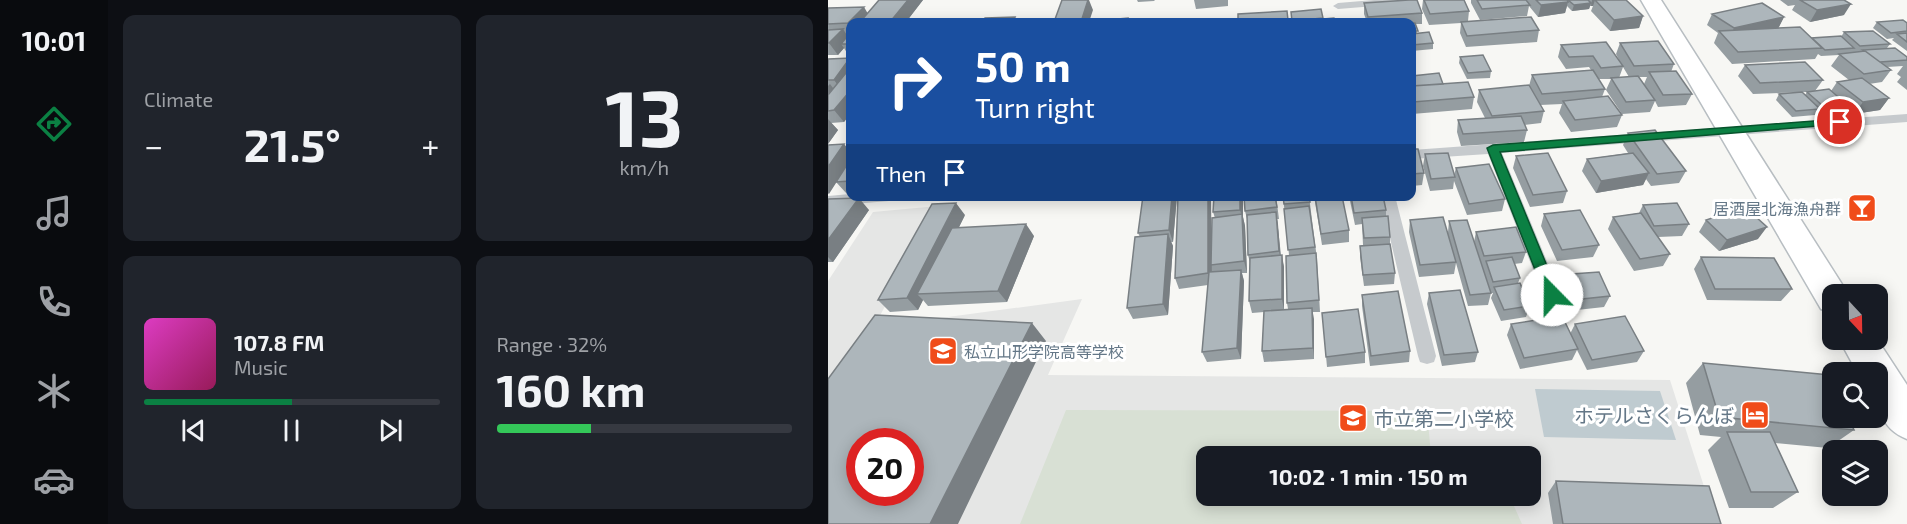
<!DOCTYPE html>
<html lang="en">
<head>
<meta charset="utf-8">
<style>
	:root { --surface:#171b24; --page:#20242c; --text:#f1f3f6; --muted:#9ea1a6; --line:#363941; --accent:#0b8043 }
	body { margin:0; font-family:"Exo 2","Noto Sans JP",sans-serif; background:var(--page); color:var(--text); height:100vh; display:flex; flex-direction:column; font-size:22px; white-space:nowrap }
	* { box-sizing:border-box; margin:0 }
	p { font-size:20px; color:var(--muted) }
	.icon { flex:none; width:33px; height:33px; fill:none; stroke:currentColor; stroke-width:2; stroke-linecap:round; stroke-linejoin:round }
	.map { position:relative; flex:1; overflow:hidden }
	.panel { display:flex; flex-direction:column; gap:15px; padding:15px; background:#0d0f14; width:720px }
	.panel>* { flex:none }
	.guide { position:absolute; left:18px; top:18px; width:570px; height:183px; border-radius:12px; box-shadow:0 3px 15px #0003; background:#1a4fa0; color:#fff; overflow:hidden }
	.needle { width:39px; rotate:158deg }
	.controls { position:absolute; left:994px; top:284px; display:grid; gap:12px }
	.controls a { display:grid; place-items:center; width:66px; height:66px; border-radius:12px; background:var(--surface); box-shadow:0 3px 15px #0003; font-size:30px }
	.speed { position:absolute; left:18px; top:428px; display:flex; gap:12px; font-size:30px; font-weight:700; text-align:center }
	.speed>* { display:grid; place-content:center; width:78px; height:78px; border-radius:50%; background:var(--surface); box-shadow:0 3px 15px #0003; line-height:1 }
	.speed .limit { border:9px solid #d22; background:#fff; color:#111 }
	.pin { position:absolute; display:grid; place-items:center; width:51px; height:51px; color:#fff; margin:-26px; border:3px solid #fff; border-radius:50%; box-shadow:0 2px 6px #0007 }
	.me { position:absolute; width:66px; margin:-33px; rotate:338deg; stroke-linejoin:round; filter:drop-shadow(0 0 4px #0008) }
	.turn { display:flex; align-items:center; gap:21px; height:126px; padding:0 30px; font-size:27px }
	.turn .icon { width:78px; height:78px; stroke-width:2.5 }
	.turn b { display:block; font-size:42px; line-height:51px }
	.then { display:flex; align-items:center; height:57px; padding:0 30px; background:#0003; gap:12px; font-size:22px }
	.big { font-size:45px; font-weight:700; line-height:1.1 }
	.panel .tile { flex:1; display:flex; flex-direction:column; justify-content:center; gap:9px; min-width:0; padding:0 21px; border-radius:12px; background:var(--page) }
	.panel .dial { align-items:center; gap:0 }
	.dial b { font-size:78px; line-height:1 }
	.song { display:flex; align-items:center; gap:18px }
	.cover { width:72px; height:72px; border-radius:9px; background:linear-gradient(135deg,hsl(310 70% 55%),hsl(330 70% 35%)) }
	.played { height:6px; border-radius:3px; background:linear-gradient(90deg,var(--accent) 50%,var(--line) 50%) }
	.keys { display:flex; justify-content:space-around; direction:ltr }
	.heat { display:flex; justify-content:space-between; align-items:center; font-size:33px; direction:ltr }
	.charge { height:9px; border-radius:4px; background:linear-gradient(90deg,#34c759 32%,var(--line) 0) }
	.panel .tiles { flex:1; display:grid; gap:15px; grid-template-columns:repeat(2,1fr) }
	.trip { position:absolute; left:368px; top:446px; width:345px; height:60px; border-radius:12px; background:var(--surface); box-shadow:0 3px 15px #0003; font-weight:700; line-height:60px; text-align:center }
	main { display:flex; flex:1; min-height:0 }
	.tab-bar { display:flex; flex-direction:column; width:108px; justify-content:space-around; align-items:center; background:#090b0e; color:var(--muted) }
	.tab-bar .icon { width:42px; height:42px }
	.tab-bar .selected { color:var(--accent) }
	.tab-bar b { font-size:27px; color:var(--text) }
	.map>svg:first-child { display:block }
</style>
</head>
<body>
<main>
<nav class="tab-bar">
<b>10:01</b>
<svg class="icon selected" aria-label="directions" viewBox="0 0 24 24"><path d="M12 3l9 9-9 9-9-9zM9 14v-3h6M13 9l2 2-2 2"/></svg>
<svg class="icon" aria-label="music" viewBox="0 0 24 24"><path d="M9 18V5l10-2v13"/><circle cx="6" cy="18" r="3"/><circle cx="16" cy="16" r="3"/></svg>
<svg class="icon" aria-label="phone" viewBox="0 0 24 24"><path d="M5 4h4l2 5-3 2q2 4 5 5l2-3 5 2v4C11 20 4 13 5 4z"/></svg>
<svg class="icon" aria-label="climate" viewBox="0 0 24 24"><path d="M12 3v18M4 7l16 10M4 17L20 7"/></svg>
<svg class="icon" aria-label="car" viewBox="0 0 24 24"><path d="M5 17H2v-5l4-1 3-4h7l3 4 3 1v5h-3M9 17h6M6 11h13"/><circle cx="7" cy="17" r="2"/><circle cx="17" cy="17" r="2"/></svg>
</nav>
<section class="panel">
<div class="tiles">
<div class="tile"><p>Climate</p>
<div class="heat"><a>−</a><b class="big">21.5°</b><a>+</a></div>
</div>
<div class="tile dial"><b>13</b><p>km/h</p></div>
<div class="tile">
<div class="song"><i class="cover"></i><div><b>107.8 FM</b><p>Music</p></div></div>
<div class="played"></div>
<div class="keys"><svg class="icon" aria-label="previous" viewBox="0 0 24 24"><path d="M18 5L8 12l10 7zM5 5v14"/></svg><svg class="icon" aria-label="pause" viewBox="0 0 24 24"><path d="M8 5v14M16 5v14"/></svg><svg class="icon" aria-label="next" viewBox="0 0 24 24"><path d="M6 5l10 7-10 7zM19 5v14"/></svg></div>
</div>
<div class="tile"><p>Range · 32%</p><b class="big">160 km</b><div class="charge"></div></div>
</div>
</section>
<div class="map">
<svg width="1079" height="524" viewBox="0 0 1079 524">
	<rect width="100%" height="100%" fill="#f7f7f4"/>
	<path fill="#e5e6e5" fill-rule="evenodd" d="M110,206L46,327L254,299L220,375L842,380L888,524H0V281L45,212ZM32,441H82V492H32ZM378,456H702V495H378Z"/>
	<path fill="#d8e0d4" d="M238,410L599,411L603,455L611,456H378V495H681L694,524H192Z"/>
	<path fill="#bfcbd0" d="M707,389L832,391L848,440L716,437Z"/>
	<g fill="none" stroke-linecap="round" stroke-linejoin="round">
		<g stroke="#b8bec2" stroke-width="3">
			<path id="secondary" d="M813,0H833L1017,289L1020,294H1005V313L993,309Z
				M1011,339H1049L1079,385V439C1048,427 1050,401 1050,372H1029Z"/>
		</g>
		<path fill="#c6cacd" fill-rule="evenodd" d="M546,0H590L585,3L510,9L505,6L510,3Z
			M1079,114V122L674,153L733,295L730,300H718L715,295L660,154L584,159V150Z
			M22,194V196H68L61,201L0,206V196Z
			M552,196H567L608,356L606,362L599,364L592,362L590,356Z"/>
		<use href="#secondary" fill="#fff" fill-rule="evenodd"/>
	</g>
	<path fill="#959da1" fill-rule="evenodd" d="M51,0H95L78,22H22V56H21L16,48L10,55H0V8L40,13Z
		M309,0H327L326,1L310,2Z
		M366,0H400V6L368,9Z
		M595,0H636L641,11L640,21L711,30L709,42L638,47L632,33L633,23L601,25L594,9Z
		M643,0H798L815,16L811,28L782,31L763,11L765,6H762L761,9L744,11L739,6L737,13L710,17L701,6L699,16L652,20L643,3Z
		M952,0H1016V15L982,22L964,10L967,5L960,6Z
		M536,3L594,13V24H588L589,33L605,43V49L584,51V22H539L536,14Z
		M459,11L460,22H410Z
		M463,12L495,18L496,19L508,22H464Z
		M884,14L956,17L950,28L984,38L1013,37L1016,32L1062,44L1059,48L1079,57V90L1069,82L1073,77L1069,74L1075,66L1059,67L1063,70L1054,82L1041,84L1061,98L1052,110L1026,114L1022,111L1020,115L997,118L990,111L987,115L964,117L948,100L951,94L977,95L979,92L925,94L910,76L917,65L995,80L987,91H1003L1009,82L1021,80L1003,66L1011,55L993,56L990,54L987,59L904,64L886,43L890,33L879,25Z
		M1049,22L1079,23V51L1064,40L1066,38L1059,39L1045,28Z
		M792,43L846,64L843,72L864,94L858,105L830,107L827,101L822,112L794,114L778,90L783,79H770L777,89L774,97L794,115L789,127L743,132L731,113L734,104L712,105L716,111L713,123L696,125L699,130L696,142L633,146L629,132L630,120L657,118L649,102L651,90L701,86L704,75L763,70L761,67L738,69L730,57L733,45L791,60L788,54ZM795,67L801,77L791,78ZM811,77H819L816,84Z
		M632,57L663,71L662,78L639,79L631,63Z
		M22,58V114L16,122L3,123L10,130L0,144V59Z
		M584,76L615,84L646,97L644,109L584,114Z
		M800,133L858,171L851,183L823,186L818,179L815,185L768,193L754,171L759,159L800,153L795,145Z
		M16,144L22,152V193L19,194L8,182L0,194V145Z
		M584,149L596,173L594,185L584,186Z
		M597,154L626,175L628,168L677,199L674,211L639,215L626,181L625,189L602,191L595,166Z
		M688,156L739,191L735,203L702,207L685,168Z
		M349,196L345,242H343L345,246L340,315L305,319L299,308L312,237L310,233Z
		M383,196V257L387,218L385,212L386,196H415V217L417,226L419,273H414L416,281L413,359L379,362L374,352L380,285L351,289L347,278Z
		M448,196L451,219H449L453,255L456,267V309H460L459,303L461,255L455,196H481L489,259L492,312H485L486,359L436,362L434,351L436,312L424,313L421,301L422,263L420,255L419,219L417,211Z
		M486,196L521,230V242L494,245Z
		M521,196H555L558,210V216L562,237V244L567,273L566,284L536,286L532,257V246L535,245L534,224L527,225Z
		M0,199L41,210L5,262H0Z
		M815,205L861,224L854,236L830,237L842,254L835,266L806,271L780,229L785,217L811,213Z
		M716,214L771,245L765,257L729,261L713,226Z
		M137,215L131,227L206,236L179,302L100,306L95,300L90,310L62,312L50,300Z
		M582,220L620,232L621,221L646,242L648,232L698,252L694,263L686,264L692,278L690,283L702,306L698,317L673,321L663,298L665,293H663L660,305L640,306L628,263L626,274L591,277L581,232Z
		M878,220L930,239L891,251L871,232Z
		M873,257L964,289L953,301L879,300L866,269Z
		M744,274L782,296L776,307L749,310L739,286Z
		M601,293L650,352L647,362L614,366L599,304Z
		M534,295L582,351L581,362L542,366L534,306Z
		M494,313L537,352V363L499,367Z
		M683,324L742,334L747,324L816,351L809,362L759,370L749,350L744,360L692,369L679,335Z
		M875,363L1026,430L1000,448L947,443L970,492L945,508H901L880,450L893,437L872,435L858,383Z
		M728,481L893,524H725L720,493Z"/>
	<path fill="#797f83" d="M80,0H95L78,22H62Z
		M260,0H261L265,10L261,22H253Z
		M764,0H767L765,6H763Z
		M740,2L737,13L710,17L713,5Z
		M763,3L761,9L744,11L746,5Z
		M1023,4L1016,15L982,22L989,10Z
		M36,7L43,19L40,22H22V27L20,23Z
		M815,16L811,28L782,31L786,20Z
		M187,17L189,22H184Z
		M956,17L950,29L900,40L906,28Z
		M15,29L22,40L13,44L16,48L10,55L1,43Z
		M22,58V82L15,92L6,80Z
		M2,84L11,96L0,110V86Z
		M22,91V114L16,122L6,110Z
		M1061,98L1052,110L1026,114L1035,102Z
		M0,119L10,130L0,144Z
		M16,144L22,152V161L1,194L0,193V167Z
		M821,173L815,185L768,193L773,181Z
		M344,196H349L345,242L341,230Z
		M380,196H383L384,285L380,273Z
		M412,196H415V217L417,226L419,273L416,261L415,220L412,210Z
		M31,198L41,210L5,262L0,257V240Z
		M128,203L137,215L98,294H89L95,300L90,310L79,298Z
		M448,212L450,224L453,263L451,251Z
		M198,224L206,236L179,302L170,291Z
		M939,227L930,239L891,251L899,240Z
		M340,234L345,246L340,315L335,304Z
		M454,255L456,267V310L454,299Z
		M413,270L416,281L413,359L409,348Z
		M484,308L486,319V359L485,348Z
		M204,323L218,341L130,524H102Z"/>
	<path fill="#adb6bb" stroke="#797f83" stroke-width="1.5" fill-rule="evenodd" d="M51,0H80L62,22H32Z
		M234,0H260L253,22H226Z
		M581,0H589L594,13L540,17L536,3Z
		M596,0H636L641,11L602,14Z
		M649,0H698L702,5L654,9Z
		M708,0H739L740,2L713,5Z
		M740,0H760L763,3L746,5Z
		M767,0H798L815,16L786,20Z
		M972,0H1016L1023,4L989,10Z
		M934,3L956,17L906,28L884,14Z
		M36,7L20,23L0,24V8Z
		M493,9L495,18L464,21L463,12Z
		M459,11L460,20L410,22V14Z
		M187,17L184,22H155L157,18Z
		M703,17L711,30L639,36L633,22Z
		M300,18L299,22H268V21Z
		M506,18L508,22H486L485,20Z
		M334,20V22H306Z
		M1075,20L1079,23V31L1063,33L1049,22Z
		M584,23H587L590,31H584Z
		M972,27L994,48L910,52L891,31Z
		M15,29L1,43H0V30Z
		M1045,31L1062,44L1032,46L1016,32Z
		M601,32L605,43L584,45V34Z
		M22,33V44H13Z
		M1079,33V42L1069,34Z
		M1013,36L1026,48L997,50L984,38Z
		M830,41L846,64L806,66L792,43Z
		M778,42L795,66L773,68L765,56L741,57L733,45Z
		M1067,48L1079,57V60L1052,62L1037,51L1035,50Z
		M1037,51L1063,70L1036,74L1011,54Z
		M655,55L663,71L640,73L632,57Z
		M22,58L6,80H0V59Z
		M977,62L995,80L932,83L917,65Z
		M22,68V91L6,110L0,111V95Z
		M765,70L777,89L714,94L704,75Z
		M848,71L864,94L835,95L821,72Z
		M611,73L615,84L584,86V76Z
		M810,76L827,100L798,102L783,78Z
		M1034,78L1061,98L1035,102L1009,82Z
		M640,82L646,97L585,102L584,96V86Z
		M701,85L716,111L664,116L651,90Z
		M1001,89L1024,109L1002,112L979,92Z
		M974,92L992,109L968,111L951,94Z
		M780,96L794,115L747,120L735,101Z
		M693,116L699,130L635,134L630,120Z
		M827,130L858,171L829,174L800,133Z
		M16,144L0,167V145Z
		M584,149H590L596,173L584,174Z
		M620,153L627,177L603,179L597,154Z
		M720,153L739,191L705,195L688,156Z
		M805,153L821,173L773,181L759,159Z
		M22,160V181L8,182Z
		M661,164L677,199L641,204L628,168Z
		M315,196H344L341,230L310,233Z
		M350,196H380V273L347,278Z
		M386,196H412V210L385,212Z
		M416,196H447L449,207L417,211Z
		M455,196H481L482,202L456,204Z
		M487,196H514L521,230L493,234Z
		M523,196H555L558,210L526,213Z
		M31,198L0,240V199Z
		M128,203L79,298L50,300L104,204Z
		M849,203L861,224L826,226L815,205Z
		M481,206L487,247L460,250L456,209Z
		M917,207L939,227L899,240L878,220Z
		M752,210L771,245L734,250L716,214Z
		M448,212L451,251L420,255L419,215Z
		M813,213L842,254L812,259L785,217Z
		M414,214L416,261L383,265L384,218Z
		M560,216L562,237L536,238L534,218Z
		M615,217L628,262L592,265L582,220Z
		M639,220L663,293L642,295L621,221Z
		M198,224L170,291L89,294L124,228Z
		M688,227L698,252L656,256L648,232Z
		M340,234L335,304L299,308L307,237Z
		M562,244L567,273L535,275L532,246Z
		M488,253L491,300L459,303L458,256Z
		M454,255V299L421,301L422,258Z
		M684,257L692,278L665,282L658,261Z
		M873,257L946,258L964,289H887Z
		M413,270L409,348L374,352L381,272Z
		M771,272L782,296L754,299L744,274Z
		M692,283L702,306L676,310L666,287Z
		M632,290L650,352L616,355L601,293Z
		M570,291L582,351L543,356L534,295Z
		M484,308L485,348L434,351L436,311Z
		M530,309L537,352L498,357L494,313Z
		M47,315L204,323L102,524H0V379ZM32,441H82V492H32Z
		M734,316L750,349L696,358L683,324Z
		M797,316L816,351L764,360L747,324Z
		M875,363L1002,375L1005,381V417H1020L1026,430L891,417Z
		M899,432H942L970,492H923Z
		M728,481L881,486L893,524H735Z"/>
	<path fill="#0b8043" stroke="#07532c" stroke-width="1.5" d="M1012,119L1018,122L1016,124L672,152L731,295L724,301L717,295L659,148L665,145Z"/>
	<defs>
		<g id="bar-square" transform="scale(1.5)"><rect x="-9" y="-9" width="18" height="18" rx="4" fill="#f04c1a" stroke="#fff"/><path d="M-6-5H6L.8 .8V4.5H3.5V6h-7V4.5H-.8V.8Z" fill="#fff"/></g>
		<g id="school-square" transform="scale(1.5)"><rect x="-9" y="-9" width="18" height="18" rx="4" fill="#f04c1a" stroke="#fff"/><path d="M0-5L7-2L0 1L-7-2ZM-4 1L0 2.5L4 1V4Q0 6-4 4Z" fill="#fff"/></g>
		<g id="hotel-square" transform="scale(1.5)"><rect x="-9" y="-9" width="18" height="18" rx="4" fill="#f04c1a" stroke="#fff"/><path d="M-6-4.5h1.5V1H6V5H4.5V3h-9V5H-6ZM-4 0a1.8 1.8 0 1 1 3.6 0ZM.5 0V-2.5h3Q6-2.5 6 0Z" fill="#fff"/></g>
	</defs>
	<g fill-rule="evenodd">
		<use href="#bar-square" x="1034" y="208"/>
		<use href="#school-square" x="115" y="351"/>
		<use href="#hotel-square" x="927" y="415"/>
		<use href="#school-square" x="525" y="418"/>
	</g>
	<g text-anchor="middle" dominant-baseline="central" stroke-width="6" stroke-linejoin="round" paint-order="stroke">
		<g font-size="16" fill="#647787" stroke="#fff" text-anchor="end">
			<text x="1013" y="208">居酒屋北海漁舟群</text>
			<text x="136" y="351" text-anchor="start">私立山形学院高等学校</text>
		</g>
		<g font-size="20" fill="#647787" stroke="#fff" text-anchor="end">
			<text x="906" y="415">ホテルさくらんぼ</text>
			<text x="546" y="418" text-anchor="start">市立第二小学校</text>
		</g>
	</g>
</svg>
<div class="controls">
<a><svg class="needle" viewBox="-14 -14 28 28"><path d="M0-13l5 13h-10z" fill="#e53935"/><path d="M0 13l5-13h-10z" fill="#9ea1a6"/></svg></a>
<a><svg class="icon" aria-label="search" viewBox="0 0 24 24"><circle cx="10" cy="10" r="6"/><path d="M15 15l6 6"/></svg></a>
<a><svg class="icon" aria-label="layers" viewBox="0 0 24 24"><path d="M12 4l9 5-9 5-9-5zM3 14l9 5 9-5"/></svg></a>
</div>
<div class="speed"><div class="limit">20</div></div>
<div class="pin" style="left:1012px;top:122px;background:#d93025"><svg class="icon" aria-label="arrive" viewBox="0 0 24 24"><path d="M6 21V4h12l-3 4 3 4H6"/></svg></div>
<svg class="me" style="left:724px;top:295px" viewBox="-20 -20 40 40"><circle r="19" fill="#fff"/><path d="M0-13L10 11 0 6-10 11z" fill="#0b8043"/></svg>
<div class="trip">10:02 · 1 min · 150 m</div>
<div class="guide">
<div class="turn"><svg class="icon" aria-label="right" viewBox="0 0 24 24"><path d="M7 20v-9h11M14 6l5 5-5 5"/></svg><div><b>50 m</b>Turn right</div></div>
<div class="then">Then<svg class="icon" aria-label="arrive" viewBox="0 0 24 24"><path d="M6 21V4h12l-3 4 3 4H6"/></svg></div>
</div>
</div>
</main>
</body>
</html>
